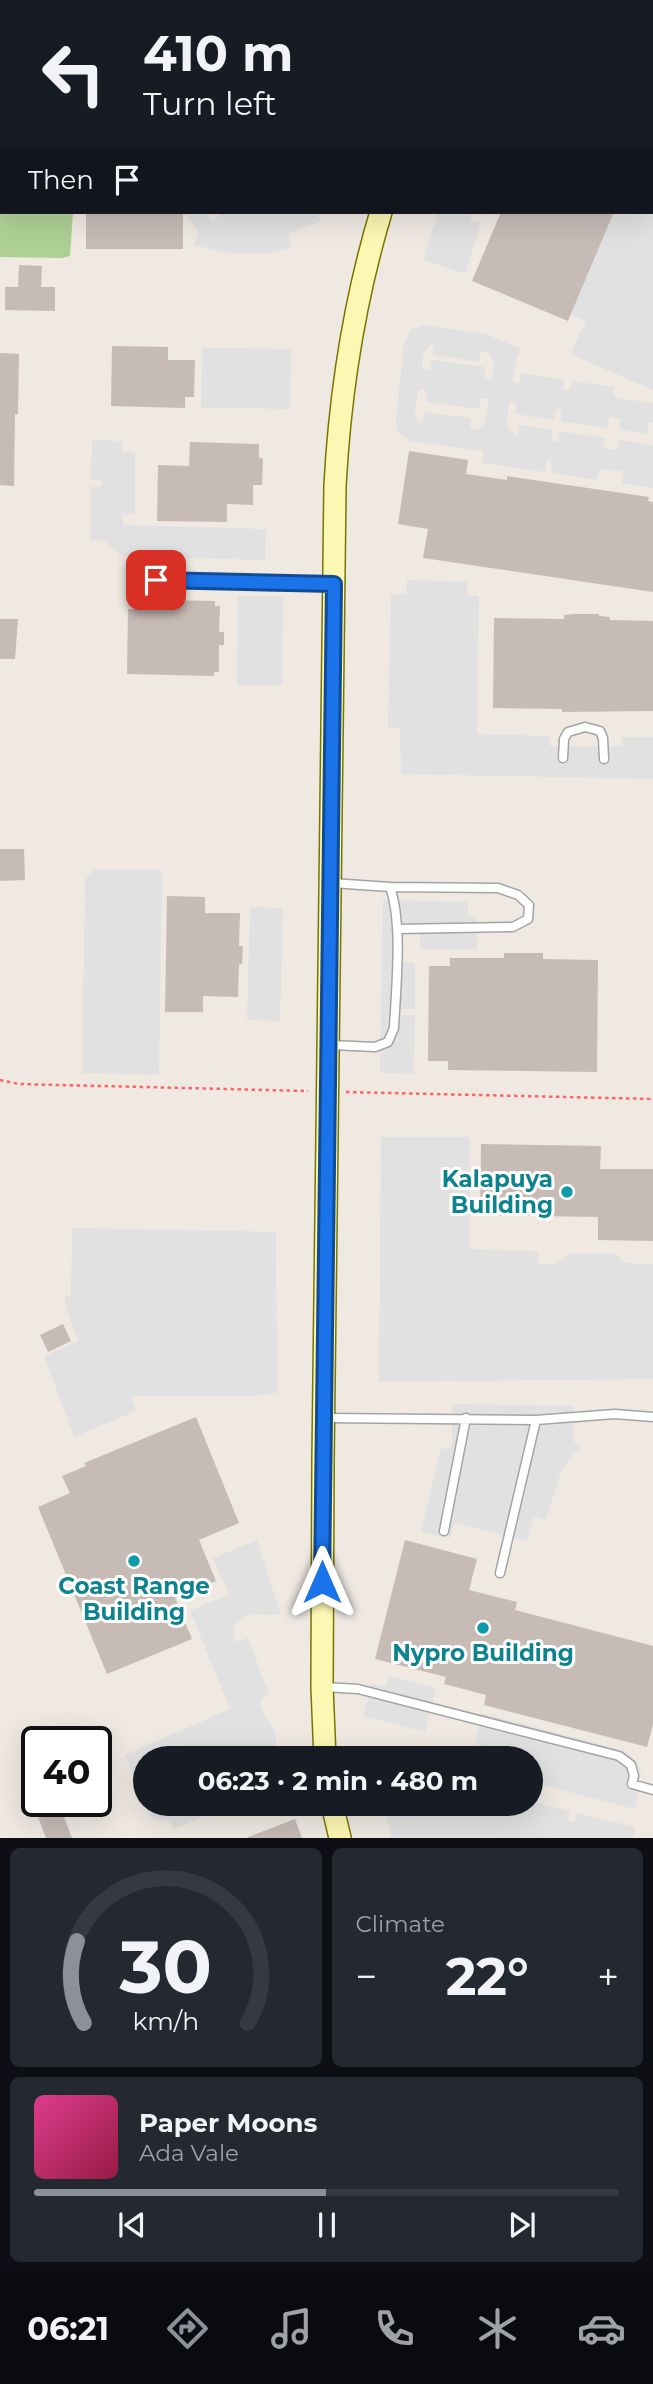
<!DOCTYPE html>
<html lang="en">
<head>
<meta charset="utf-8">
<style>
	:root { --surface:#171b24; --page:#242831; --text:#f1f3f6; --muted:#9ea1a6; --line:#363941; --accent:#8c9099 }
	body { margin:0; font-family:Montserrat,sans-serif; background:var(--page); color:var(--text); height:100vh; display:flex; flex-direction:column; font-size:26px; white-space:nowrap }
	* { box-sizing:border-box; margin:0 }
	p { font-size:23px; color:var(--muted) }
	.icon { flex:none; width:38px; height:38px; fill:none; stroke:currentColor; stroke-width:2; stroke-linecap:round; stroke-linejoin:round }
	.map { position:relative; height:1838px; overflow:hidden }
	.sheet { display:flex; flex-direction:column; gap:10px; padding:10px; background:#0d0f14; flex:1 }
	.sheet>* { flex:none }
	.banner { position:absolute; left:0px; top:0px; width:654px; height:214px; box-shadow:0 7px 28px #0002; background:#171b24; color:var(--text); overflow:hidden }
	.speed { position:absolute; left:21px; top:1726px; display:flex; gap:14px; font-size:35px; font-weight:700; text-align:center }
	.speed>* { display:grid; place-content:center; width:91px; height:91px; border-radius:50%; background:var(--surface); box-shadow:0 7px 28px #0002; line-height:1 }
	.speed .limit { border:4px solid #111; border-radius:10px; background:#fff; color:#111 }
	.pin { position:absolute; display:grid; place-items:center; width:60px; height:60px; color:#fff; margin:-30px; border-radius:14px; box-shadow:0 4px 10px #0006 }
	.me { position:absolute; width:77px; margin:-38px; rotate:0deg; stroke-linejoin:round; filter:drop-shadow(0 0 5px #0008) }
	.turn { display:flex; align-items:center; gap:24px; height:147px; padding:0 28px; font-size:32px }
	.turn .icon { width:91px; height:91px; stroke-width:2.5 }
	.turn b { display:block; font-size:49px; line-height:60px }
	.then { display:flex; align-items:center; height:66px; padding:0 28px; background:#0003; gap:14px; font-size:26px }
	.big { font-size:52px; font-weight:700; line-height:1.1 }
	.sheet .card { flex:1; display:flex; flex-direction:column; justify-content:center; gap:10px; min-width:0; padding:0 24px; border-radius:10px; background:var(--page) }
	.sheet .dial { align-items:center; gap:0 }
	.dial svg { height:182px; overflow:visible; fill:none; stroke:var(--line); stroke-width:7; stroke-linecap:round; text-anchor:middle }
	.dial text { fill:var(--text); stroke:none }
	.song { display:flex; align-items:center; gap:21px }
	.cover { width:84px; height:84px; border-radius:10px; background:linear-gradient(135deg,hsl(330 70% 55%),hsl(340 70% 35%)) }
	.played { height:7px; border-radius:4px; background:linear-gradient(90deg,var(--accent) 50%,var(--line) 50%) }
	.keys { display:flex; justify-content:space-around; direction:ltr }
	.heat { display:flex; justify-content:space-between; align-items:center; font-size:38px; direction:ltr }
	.sheet .tiles { flex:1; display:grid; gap:10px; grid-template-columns:1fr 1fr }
	.card:last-child { grid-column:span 2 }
	.trip { position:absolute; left:133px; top:1746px; width:410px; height:70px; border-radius:35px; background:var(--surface); box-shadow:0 7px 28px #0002; font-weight:700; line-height:70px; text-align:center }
	.tab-bar { display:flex; height:112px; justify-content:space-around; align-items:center; background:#090b0e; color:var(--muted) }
	.tab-bar .icon { width:49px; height:49px }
	.tab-bar .selected { color:var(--accent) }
	.tab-bar b { font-size:32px; color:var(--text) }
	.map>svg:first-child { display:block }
</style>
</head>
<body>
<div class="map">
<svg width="653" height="1838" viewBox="0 0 653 1838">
	<rect width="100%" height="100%" fill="#efe9e2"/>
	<path fill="#aed095" d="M0,154L2,212H73L70,256L62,258L0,257Z"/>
	<path fill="#e1e1e1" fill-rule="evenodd" d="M653,139V390L570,354L586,321L571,315L614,212H653Z
		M184,212H204L213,222L222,212H316L322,221L289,233L288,235L291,248L263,254H242L221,252L193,245L199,233Z
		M438,212H485L484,216L473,212L470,214L471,220L481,223L465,274L423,260Z
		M422,325L486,334L521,349L515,365L513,381L515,384L520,382L521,373L565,380L563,388L566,391L570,389L571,381L614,387V395L617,398L653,403V423H649L647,434L620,430L621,419L611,417L609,418L607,428L561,421L562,412L560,409L556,410L554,420L515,414L516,405L513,402L509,404L507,423L509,430L516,436L518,435L520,425L553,430L551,440L554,442L558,441L560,431L605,438L604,447L607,450L617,449L619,440L653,445V488L622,483L624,474L622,471L600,469L597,480L552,473L551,461H547L545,472L482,463L483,451L410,441L402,436L397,429L396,419L404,343L411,330ZM431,344L434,346L433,355L479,362L481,352H488L494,363L492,379L484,378L485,367L432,360L430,370H424L422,367L424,352ZM421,389L427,392L426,402L479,409L481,399H488L487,415L484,424L478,429L472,430L470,428L471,418L424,412L423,421L419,423L415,413L418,392Z
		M202,348L291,349L290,409L201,408Z
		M92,440L122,441V452L135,453V514L123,515L122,520L124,525L266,529L265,560L121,556L105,541L90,540L91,487H100L103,484L101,480H91Z
		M407,580L467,582L468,596H479L477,734L549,736L550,746H622V737H653V779L401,774L400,728L388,727L391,594H406Z
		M238,596H283L282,685H237Z
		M94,870H162L159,1075L82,1073L85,887V880Z
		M383,900L468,902V916L477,917V949H420V934H406L401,938L400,962L415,963V1009H400V1015H415L414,1074L380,1073Z
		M250,907L283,908L280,1021L247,1020Z
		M381,1137H470V1249L538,1251V1261L541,1264H556L568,1254H616L624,1263L653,1264V1379L379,1382Z
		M72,1228L276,1232L277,1393L252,1396H133L131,1399L136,1411L74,1437L44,1356L79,1341L65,1307V1297L71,1296Z
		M452,1404L574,1406L573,1440L580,1448L568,1461L560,1475L546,1520L537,1517L533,1519L527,1541L455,1523L450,1538L421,1532L441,1448L447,1449L452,1444Z
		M257,1540L281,1615L249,1614L242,1617L235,1625L233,1634L236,1642L248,1638L269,1694L262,1698L260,1706L276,1734L277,1759H145V1804H232L174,1829L169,1821L155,1820L149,1815L125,1755L230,1709L190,1611L229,1594L213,1558Z
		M389,1676L436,1688L425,1732L363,1716L372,1684L386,1687Z
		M483,1713L626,1751L636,1761L641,1771L635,1809L530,1782V1759H473L472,1753Z
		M530,1801L570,1811L568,1819L571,1823L575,1821L577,1813L635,1827L633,1838H392L383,1804H530Z"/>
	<path fill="#c7bbb6" d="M86,212H183V249H86Z
		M501,212H614L568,321L472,281Z
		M19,265L42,266L41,287H55V311L5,310V287H18Z
		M112,346L168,347V360H195L194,397H185V408L111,406Z
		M0,353L19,354L18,414H15L14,486L0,485Z
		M190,442L259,444V458H263L262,485H253V505L227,504V522L157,521L158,465L189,466Z
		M409,451L468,460L466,474L507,480V476L649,497L648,501L653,502V592L423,558L428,529L398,524Z
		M162,600L215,601V606H220L219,632H224V645H219V672H214V676L127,674L128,609H162Z
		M574,614H599V616L610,617V620L653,621V711L562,712V709L493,708L494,618L564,619V615Z
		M0,619H18L15,659H0Z
		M0,849H24L25,880L0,881Z
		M167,896L205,897V913H240L239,946H243L242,964H239L238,997L203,996V1012H165Z
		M504,953H543V959L598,960L597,1072L448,1070V1061H428L429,966H450V958H504Z
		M481,1144L601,1146L600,1169H653V1241L598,1240V1217L480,1215Z
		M63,1324L71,1341L48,1352L40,1335Z
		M196,1417L239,1523L199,1540L216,1581L175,1598L192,1639L107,1674L38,1507L70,1493L62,1476L86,1466L84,1463Z
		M405,1540L477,1559L469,1590L517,1602L515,1610L653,1646V1724L647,1747L484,1705L486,1695L444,1684L446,1677L375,1659Z
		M37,1768V1801H58L72,1838H46L22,1774Z
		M295,1819L302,1838H248V1837Z"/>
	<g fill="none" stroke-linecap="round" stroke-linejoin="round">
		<g stroke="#a4a4a4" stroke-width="11">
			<path id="lane" d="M156,580L331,584
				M563,758L564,739L568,732L585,727L600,731L603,738L604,759
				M390,887L498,888L518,895L529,905L528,919L513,927L397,929
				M331,1045L375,1047L388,1042L394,1028C396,987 403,924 390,887L332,883
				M326,1418L536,1420L615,1414L653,1417
				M444,1531L466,1418
				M500,1573L536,1420
				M324,1687L358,1689L619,1756L631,1765L634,1776L632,1784L653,1790"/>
		</g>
		<g stroke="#787600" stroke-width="24">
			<path id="secondary" d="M487,2L489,0
				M325,1759L322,1687L323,1460L335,486C340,392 354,302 381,212
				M332,1804L340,1838"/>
		</g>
		<path stroke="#ff6366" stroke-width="2.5" stroke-dasharray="3.5 3.5" stroke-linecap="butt" d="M0,1080L19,1084L308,1091
			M346,1092L653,1099"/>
		<use href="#lane" stroke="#fff" stroke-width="8"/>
		<use href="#secondary" stroke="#fcf7b3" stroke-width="21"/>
	</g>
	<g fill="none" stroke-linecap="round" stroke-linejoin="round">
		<g stroke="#114b97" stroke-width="18">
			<path id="route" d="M156,580L334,584L322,1582"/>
		</g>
		<use href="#route" stroke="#1a73e8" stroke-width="12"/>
	</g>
	<g fill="#0f9aa8" stroke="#fff" stroke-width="2.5">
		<circle cx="567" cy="1192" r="7"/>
		<circle cx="134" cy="1561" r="7"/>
		<circle cx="483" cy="1628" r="7"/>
	</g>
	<g text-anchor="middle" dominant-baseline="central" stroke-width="6" stroke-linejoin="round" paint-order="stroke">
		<g font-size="23" font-weight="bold" fill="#0d838f" stroke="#fff">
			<text x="553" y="1179" text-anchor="end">Kalapuya<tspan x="553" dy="26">Building</tspan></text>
			<text x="134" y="1586">Coast Range<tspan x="134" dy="26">Building</tspan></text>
			<text x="483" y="1653">Nypro Building</text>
		</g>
	</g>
</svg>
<div class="speed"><div class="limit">40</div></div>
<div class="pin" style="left:156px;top:580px;background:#d93025"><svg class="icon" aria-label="arrive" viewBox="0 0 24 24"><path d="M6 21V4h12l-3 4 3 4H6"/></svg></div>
<svg class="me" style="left:322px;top:1582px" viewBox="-20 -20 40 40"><path d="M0-17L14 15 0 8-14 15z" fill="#1a73e8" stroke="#fff" stroke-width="4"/></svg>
<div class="trip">06:23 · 2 min · 480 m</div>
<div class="banner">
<div class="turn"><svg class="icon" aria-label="left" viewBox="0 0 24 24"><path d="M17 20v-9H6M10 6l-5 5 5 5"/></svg><div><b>410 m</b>Turn left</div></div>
<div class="then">Then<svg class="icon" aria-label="arrive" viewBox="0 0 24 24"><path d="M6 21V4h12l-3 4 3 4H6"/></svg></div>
</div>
</div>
<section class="sheet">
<div class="tiles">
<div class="card dial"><svg viewBox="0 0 100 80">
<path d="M14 69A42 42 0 1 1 86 69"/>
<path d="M14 69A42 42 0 0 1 11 33" stroke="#8c9099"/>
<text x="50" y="56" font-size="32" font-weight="700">30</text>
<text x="50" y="72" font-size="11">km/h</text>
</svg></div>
<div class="card"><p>Climate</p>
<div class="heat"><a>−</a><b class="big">22°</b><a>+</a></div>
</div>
<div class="card">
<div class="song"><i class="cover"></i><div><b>Paper Moons</b><p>Ada Vale</p></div></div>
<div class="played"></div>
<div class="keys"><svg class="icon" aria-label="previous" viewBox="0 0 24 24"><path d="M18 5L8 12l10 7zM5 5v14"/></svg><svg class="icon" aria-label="pause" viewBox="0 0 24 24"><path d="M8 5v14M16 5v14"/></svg><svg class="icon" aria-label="next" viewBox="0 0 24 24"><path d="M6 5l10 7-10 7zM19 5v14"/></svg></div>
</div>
</div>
</section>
<nav class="tab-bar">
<b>06:21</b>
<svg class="icon selected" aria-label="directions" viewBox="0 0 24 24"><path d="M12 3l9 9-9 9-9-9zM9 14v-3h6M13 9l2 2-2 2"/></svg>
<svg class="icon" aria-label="music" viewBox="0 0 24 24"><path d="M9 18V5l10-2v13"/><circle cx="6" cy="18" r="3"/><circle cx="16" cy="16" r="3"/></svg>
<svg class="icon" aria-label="phone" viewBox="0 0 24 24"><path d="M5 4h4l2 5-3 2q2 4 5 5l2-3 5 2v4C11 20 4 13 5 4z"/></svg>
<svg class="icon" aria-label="climate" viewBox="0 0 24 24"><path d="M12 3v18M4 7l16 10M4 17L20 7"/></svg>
<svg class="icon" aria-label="car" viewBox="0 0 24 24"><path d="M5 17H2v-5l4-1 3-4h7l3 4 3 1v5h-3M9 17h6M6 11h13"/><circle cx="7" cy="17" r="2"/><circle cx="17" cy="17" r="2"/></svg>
</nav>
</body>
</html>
